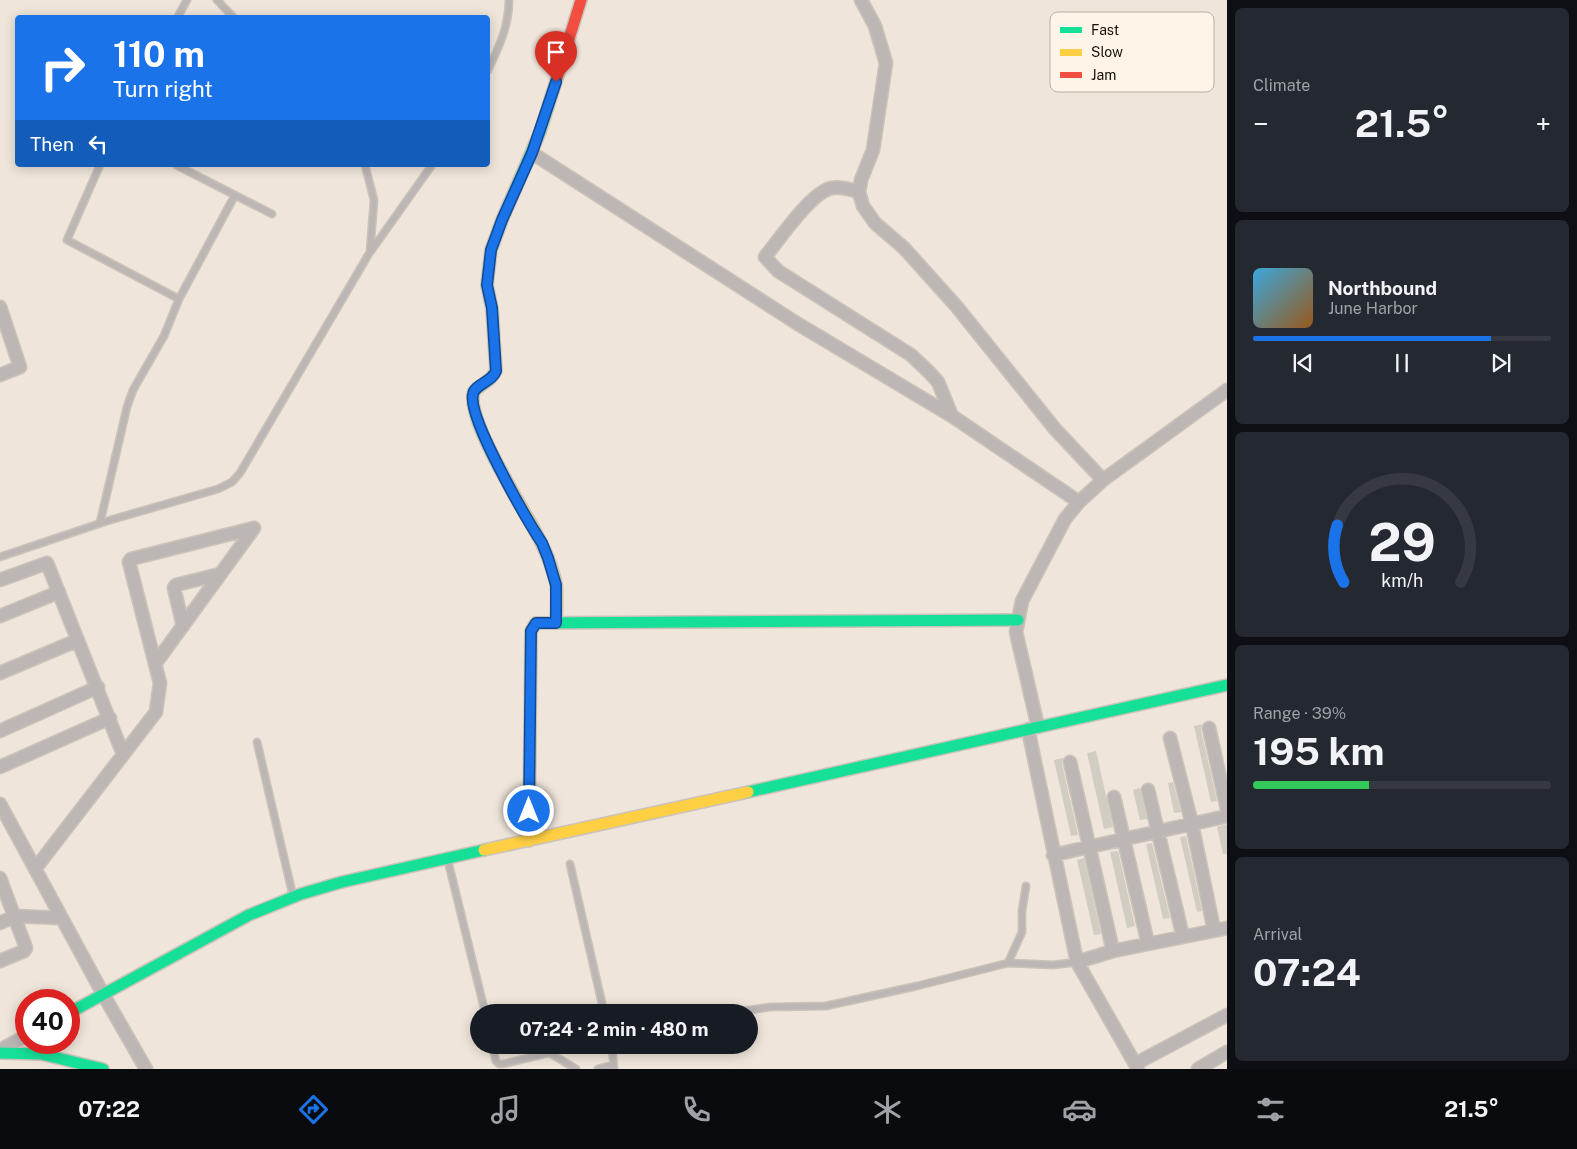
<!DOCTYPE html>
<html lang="en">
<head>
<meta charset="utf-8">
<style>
	:root { --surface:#171b24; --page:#242831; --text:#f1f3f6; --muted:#9ea1a6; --line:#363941; --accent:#1a73e8 }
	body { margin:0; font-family:"Public Sans",sans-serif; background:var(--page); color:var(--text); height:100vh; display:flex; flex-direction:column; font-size:19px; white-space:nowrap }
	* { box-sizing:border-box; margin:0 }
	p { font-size:16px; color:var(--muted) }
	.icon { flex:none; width:28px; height:28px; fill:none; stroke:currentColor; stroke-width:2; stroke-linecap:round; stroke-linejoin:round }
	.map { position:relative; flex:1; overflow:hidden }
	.details { display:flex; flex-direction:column; gap:8px; padding:8px; background:#0d0f14; width:350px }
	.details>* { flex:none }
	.guide { position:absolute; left:15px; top:15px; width:475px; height:152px; border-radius:5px; box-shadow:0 2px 12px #0003; background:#1a73e8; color:#fff; overflow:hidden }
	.speed { position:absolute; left:15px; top:989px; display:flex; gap:10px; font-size:25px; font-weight:700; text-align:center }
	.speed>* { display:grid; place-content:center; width:65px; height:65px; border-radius:50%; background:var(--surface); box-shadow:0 2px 12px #0003; line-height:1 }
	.speed .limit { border:8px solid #d22; background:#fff; color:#111 }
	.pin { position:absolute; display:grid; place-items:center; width:42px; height:42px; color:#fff; margin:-51px -21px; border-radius:50% 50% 50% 0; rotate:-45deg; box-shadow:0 0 5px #0007 }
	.pin .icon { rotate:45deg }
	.me { position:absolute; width:55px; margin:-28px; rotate:0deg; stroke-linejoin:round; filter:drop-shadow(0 0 4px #0008) }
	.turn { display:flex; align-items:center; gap:18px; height:105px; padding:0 15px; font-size:22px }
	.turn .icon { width:65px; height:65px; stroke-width:2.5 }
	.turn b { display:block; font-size:35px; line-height:42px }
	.then { display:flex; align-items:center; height:48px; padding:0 15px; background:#0003; gap:10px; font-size:19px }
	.big { font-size:38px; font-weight:700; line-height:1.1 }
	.details .card { flex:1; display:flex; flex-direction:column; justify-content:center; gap:8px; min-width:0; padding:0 18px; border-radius:8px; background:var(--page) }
	.details .dial { align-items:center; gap:0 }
	.dial svg { height:130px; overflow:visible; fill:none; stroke:var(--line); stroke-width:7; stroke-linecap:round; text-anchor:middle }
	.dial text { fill:var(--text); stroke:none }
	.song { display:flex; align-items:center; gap:15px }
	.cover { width:60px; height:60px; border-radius:8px; background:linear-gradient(135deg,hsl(200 70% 55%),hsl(30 70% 35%)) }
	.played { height:5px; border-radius:2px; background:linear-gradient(90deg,var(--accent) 80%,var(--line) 80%) }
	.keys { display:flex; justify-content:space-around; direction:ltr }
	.heat { display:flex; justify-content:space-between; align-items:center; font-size:28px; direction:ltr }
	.charge { height:8px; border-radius:4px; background:linear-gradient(90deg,#34c759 39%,var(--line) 0) }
	.trip { position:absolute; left:470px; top:1004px; width:288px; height:50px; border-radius:25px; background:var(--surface); box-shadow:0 2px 12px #0003; font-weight:700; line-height:50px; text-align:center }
	.dock { display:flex; height:80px; justify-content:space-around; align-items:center; background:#090b0e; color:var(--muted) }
	.dock .icon { width:35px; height:35px }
	.dock .on { color:var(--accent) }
	.dock b { font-size:22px; color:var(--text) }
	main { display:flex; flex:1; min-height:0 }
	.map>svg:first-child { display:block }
</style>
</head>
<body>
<main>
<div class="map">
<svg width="1227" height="1069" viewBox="0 0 1227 1069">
	<rect width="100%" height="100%" fill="#efe5da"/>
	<path fill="#d2cdc3" d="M1202,724L1201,730L1217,801L1211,802L1194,726Z
		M1096,751L1113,827L1104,829L1087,753Z
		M1063,758L1062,764L1078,835L1071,836L1054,760Z
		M1173,782L1181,812L1174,813L1168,783Z
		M1140,788L1147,819L1140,820L1133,790Z
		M1227,824V854H1223L1217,827Z
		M1186,836L1202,911L1197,912L1180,837Z
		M1152,843L1170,918L1163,919L1146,844Z
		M1118,851L1135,926L1127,928L1110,852Z
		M1084,858L1101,934L1094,935L1077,860Z"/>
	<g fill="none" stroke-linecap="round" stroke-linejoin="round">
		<g stroke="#cbc3ba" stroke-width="9">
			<path id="lane" d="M217,0L234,18
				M177,18L187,0
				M488,70C499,47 509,26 509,0
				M100,165L67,240L179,299
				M176,165L272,214
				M371,251L432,165
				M100,523L127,407L133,390L164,336L179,299L235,195
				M0,557L107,521L218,489L232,482L240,473L370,252L374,200L365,165
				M257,742L293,896
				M448,861L485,1012
				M570,864L604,1012
				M1008,963L1022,932V911L1026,886
				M737,1012L770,1007L826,1006L917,986L1008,963L1053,965L1077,962
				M492,1045L496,1061L499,1064H503L581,1045
				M612,1048L614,1069
				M612,1048L619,1045
				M550,1053L576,1069
				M598,1069L613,1065"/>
		</g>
		<g stroke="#cbc3ba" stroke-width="15">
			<path id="street" d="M861,0L875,26L886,63L873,150L861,180L859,192L863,206L875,223L904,248L957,307L1055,429L1103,480
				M532,153L798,324L952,416
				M859,192C851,190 841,186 832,188C812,191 778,241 765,257L778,271L911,355L930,373L938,382L952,416L1079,502
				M0,307L20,367L0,375
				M0,580L47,563L123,754
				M0,616L59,592
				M183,626L174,588L176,585L220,574
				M155,664L254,528
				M0,673L78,640
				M1038,727L1016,632L1022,601L1065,519L1079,502L1103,480L1227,390
				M1209,728L1227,809
				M1028,729L1077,962L1113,951L1227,928
				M0,731L98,687
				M1170,738L1192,824L1214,930
				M1070,762L1113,951
				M0,767L110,718
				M1148,790L1183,937
				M1114,797L1148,944
				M0,804L103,994L146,1069
				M1053,855L1227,816
				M35,869L156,712L160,683L129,562L131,559L254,528
				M0,878L26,948L24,951L0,961
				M0,923L15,916L61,918
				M1077,962L1138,1069
				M0,1050L26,1036
				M1135,1064L1227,1015
				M1198,1069L1227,1052"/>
		</g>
		<g stroke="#cbc3ba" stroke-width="14">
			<path id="fast" d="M505,478C495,460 467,410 474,391L491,378L496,371L492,309L487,285L491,250L502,220L540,132L557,78
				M538,623L1018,620
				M748,792L1227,685
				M69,1013L249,915L301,894L342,882L484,850
				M0,1053L41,1054L103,1069"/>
		</g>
		<g stroke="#cbc3ba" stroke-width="14">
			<path id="slow" d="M505,478C523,513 548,545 556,584C558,596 556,611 556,623
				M529,841L531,631L536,623H538
				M484,850L748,792"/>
		</g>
		<g stroke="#cbc3ba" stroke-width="14">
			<path id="jam" d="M557,78L581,0"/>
		</g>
		<use href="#lane" stroke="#bcb7b4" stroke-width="6"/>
		<use href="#street" stroke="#bcb7b4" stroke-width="12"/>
		<use href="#fast" stroke="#16e098" stroke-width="11"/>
		<use href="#slow" stroke="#ffcf43" stroke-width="11"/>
		<use href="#jam" stroke="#f24e42" stroke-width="11"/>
	</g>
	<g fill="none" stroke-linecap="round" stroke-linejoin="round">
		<g stroke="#114b97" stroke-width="12">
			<path id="route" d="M529,811L531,631L536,623H556V585L548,558L542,543C527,520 467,417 473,394C475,384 492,382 496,371L492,308L487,285L491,250L502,220L532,153L556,82"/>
		</g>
		<use href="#route" stroke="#1a73e8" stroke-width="9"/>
	</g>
	<rect x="1050" y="12" width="164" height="80" rx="8" fill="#fff4e8" stroke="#b9b0a5" stroke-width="1"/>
	<rect x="1060" y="27" width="22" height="6" fill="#16e098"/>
	<rect x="1060" y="49" width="22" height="7" fill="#ffcf43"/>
	<rect x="1060" y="72" width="22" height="6" fill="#f24e42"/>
	<g font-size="14" fill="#161009">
		<text x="1091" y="35">Fast</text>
		<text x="1091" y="57">Slow</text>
		<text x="1091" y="80">Jam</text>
	</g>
</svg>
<div class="speed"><div class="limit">40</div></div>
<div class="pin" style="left:556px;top:82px;background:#d93025"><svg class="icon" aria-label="arrive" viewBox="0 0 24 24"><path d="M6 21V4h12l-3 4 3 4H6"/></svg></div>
<svg class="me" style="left:529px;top:811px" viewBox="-20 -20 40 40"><circle r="17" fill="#1a73e8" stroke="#fff" stroke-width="3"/><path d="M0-11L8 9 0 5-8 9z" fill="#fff"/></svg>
<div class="trip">07:24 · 2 min · 480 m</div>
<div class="guide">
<div class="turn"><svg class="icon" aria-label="right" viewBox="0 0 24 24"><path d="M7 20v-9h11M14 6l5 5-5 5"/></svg><div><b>110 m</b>Turn right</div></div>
<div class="then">Then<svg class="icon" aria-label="left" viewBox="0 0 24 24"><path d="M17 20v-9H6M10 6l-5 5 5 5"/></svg></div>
</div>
</div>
<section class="details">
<div class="card"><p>Climate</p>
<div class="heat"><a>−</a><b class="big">21.5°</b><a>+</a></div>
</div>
<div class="card">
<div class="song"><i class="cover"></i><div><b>Northbound</b><p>June Harbor</p></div></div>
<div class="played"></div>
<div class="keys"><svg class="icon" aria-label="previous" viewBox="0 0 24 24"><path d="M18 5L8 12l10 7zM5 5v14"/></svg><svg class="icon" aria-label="pause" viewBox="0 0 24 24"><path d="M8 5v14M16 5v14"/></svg><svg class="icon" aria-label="next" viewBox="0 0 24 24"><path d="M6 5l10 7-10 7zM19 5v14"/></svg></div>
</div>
<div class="card dial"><svg viewBox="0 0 100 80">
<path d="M14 69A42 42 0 1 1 86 69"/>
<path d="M14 69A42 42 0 0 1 10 34" stroke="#1a73e8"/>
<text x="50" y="56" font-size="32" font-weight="700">29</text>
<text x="50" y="72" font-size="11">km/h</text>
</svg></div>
<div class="card"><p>Range · 39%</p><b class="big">195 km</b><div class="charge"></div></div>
<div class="card"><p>Arrival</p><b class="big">07:24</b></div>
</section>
</main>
<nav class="dock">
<b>07:22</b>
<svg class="icon on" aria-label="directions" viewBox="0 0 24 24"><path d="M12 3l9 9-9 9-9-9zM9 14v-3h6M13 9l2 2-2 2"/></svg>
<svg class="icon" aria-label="music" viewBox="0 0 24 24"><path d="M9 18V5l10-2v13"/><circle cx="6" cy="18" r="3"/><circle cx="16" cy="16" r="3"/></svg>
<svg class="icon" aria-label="phone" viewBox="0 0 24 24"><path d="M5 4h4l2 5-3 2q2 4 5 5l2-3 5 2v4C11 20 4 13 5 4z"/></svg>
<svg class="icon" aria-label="climate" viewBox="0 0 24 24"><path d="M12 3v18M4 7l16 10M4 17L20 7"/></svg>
<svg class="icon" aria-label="car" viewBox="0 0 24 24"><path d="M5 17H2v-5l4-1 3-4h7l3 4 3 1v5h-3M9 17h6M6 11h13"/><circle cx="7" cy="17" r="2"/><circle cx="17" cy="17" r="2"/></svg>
<svg class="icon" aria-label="filters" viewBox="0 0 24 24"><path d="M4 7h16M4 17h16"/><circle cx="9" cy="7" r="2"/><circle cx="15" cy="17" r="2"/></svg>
<b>21.5°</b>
</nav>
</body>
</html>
